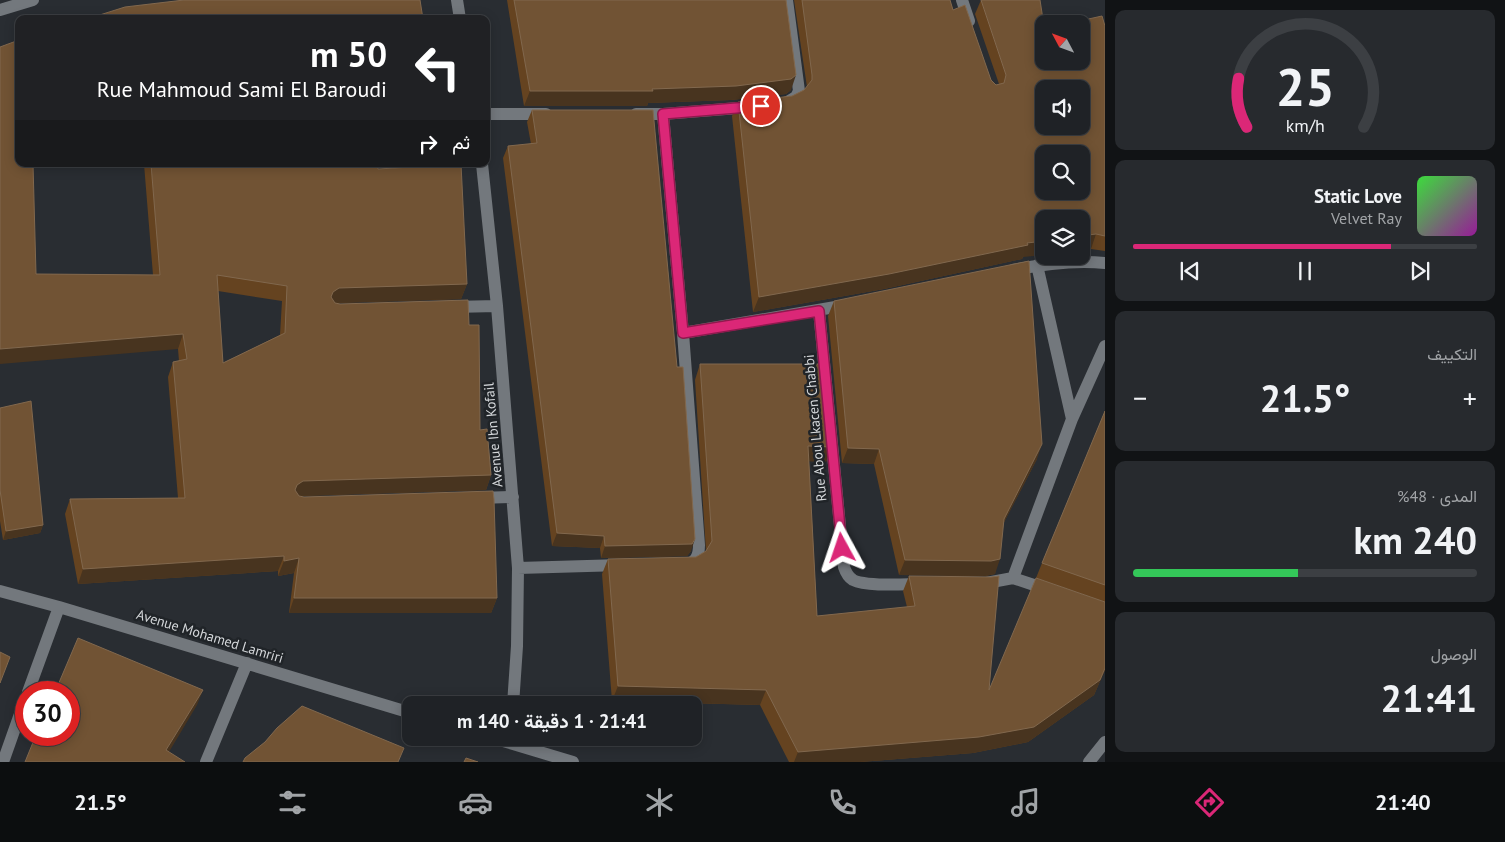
<!DOCTYPE html>
<html lang="ar">
<head>
<meta charset="utf-8">
<style>
	:root { --surface:#1f2226; --page:#272a2e; --text:#f1f3f6; --muted:#a1a4a7; --line:#3c3f43; --accent:#db2777 }
	body { margin:0; font-family:"PT Sans",Vazirmatn,sans-serif; background:var(--page); color:var(--text); direction:rtl; height:100vh; display:flex; flex-direction:column; font-size:19px; white-space:nowrap }
	* { box-sizing:border-box; margin:0 }
	p { font-size:16px; color:var(--muted) }
	.icon { flex:none; width:28px; height:28px; fill:none; stroke:currentColor; stroke-width:2; stroke-linecap:round; stroke-linejoin:round }
	.map { position:relative; flex:1; overflow:hidden; direction:ltr }
	.details { display:flex; flex-direction:column; gap:10px; padding:10px; background:#111315; width:400px }
	.details>* { flex:none }
	.guide { position:absolute; left:15px; top:15px; width:475px; height:152px; border-radius:10px; box-shadow:0 2px 12px #0003,0 0 0 1px var(--line); direction:rtl; background:#202124; color:#fff; overflow:hidden }
	.needle { width:32px; rotate:311deg }
	.tools { position:absolute; left:1035px; top:15px; display:grid; gap:10px }
	.tools a { display:grid; place-items:center; width:55px; height:55px; border-radius:10px; background:var(--surface); box-shadow:0 2px 12px #0003,0 0 0 1px var(--line); font-size:25px }
	.speed { position:absolute; left:15px; top:681px; display:flex; gap:10px; font-size:25px; font-weight:700; text-align:center }
	.speed>* { display:grid; place-content:center; width:65px; height:65px; border-radius:50%; background:var(--surface); box-shadow:0 2px 12px #0003,0 0 0 1px var(--line); line-height:1 }
	.speed .limit { border:8px solid #d22; background:#fff; color:#111 }
	.pin { position:absolute; display:grid; place-items:center; width:42px; height:42px; color:#fff; margin:-21px; border:2px solid #fff; border-radius:50%; box-shadow:0 1px 5px #0007 }
	.me { position:absolute; width:55px; margin:-28px; rotate:355deg; stroke-linejoin:round; filter:drop-shadow(0 0 4px #0008) }
	.turn { display:flex; align-items:center; gap:18px; height:105px; padding:0 20px; font-size:22px }
	.turn .icon { width:65px; height:65px; stroke-width:2.5 }
	.turn b { display:block; font-size:35px; line-height:42px }
	.then { display:flex; align-items:center; height:48px; padding:0 20px; background:#0003; gap:10px; font-size:19px }
	.big { font-size:38px; font-weight:700; line-height:1.1 }
	.details .tile { flex:1; display:flex; flex-direction:column; justify-content:center; gap:8px; min-width:0; padding:0 18px; border-radius:10px; background:var(--page) }
	.details .dial { align-items:center; gap:0 }
	.dial svg { height:130px; overflow:visible; fill:none; stroke:var(--line); stroke-width:7; stroke-linecap:round; text-anchor:middle }
	.dial text { fill:var(--text); stroke:none }
	.song { display:flex; align-items:center; gap:15px }
	.cover { width:60px; height:60px; border-radius:8px; background:linear-gradient(135deg,hsl(120 70% 55%),hsl(300 70% 35%)) }
	.played { height:5px; border-radius:2px; background:linear-gradient(90deg,var(--accent) 75%,var(--line) 75%) }
	.keys { display:flex; justify-content:space-around; direction:ltr }
	.heat { display:flex; justify-content:space-between; align-items:center; font-size:28px; direction:ltr }
	.charge { height:8px; border-radius:4px; background:linear-gradient(90deg,#34c759 48%,var(--line) 0) }
	.trip { position:absolute; left:402px; top:696px; width:300px; height:50px; border-radius:10px; background:var(--surface); box-shadow:0 2px 12px #0003,0 0 0 1px var(--line); font-weight:700; line-height:50px; text-align:center; direction:rtl }
	.menu { display:flex; height:80px; justify-content:space-around; align-items:center; background:#0c0e0f; color:var(--muted) }
	.menu .icon { width:35px; height:35px }
	.menu .current { color:var(--accent) }
	.menu b { font-size:22px; color:var(--text) }
	main { display:flex; flex:1; min-height:0 }
	.map>svg:first-child { display:block }
</style>
</head>
<body>
<main>
<section class="details">
<div class="tile dial"><svg viewBox="0 0 100 80">
<path d="M14 69A42 42 0 1 1 86 69"/>
<path d="M14 69A42 42 0 0 1 9 39" stroke="#db2777"/>
<text x="50" y="56" font-size="32" font-weight="700">25</text>
<text x="50" y="72" font-size="11">km/h</text>
</svg></div>
<div class="tile">
<div class="song"><i class="cover"></i><div><b>Static Love</b><p>Velvet Ray</p></div></div>
<div class="played"></div>
<div class="keys"><svg class="icon" aria-label="previous" viewBox="0 0 24 24"><path d="M18 5L8 12l10 7zM5 5v14"/></svg><svg class="icon" aria-label="pause" viewBox="0 0 24 24"><path d="M8 5v14M16 5v14"/></svg><svg class="icon" aria-label="next" viewBox="0 0 24 24"><path d="M6 5l10 7-10 7zM19 5v14"/></svg></div>
</div>
<div class="tile"><p>التكييف</p>
<div class="heat"><a>−</a><b class="big">21.5°</b><a>+</a></div>
</div>
<div class="tile"><p>المدى · 48%</p><b class="big">240 km</b><div class="charge"></div></div>
<div class="tile"><p>الوصول</p><b class="big">21:41</b></div>
</section>
<div class="map">
<svg width="1105" height="762" viewBox="0 0 1105 762">
	<rect width="100%" height="100%" fill="#292d32"/>
	<g fill="none" stroke-linecap="round" stroke-linejoin="round">
		<path stroke="#73787d" stroke-width="12" d="M457,0L460,19
			M962,0L969,21
			M786,103L796,97L799,91L787,0
			M486,114H546
			M636,114H663L751,107
			M663,114L683,333L699,545C699,555 696,564 684,564
			M482,164L497,306L518,568L517,646L513,705
			M1037,265L1072,419
			M1013,270C1043,264 1075,260 1105,263
			M452,307L497,306
			M819,311L844,567C846,573 848,577 853,580C867,587 905,584 921,584
			M683,333L847,305
			M478,498L513,497
			M518,568L622,565
			M1013,578L1072,419L1105,346
			M981,584L1013,578L1049,590
			M0,591L59,607L411,713
			M28,692L59,607
			M493,738L573,762
			M3,762L26,697
			M206,762L247,663
			M1089,762L1105,742"/>
		<path stroke="#73787d" stroke-width="12" d="M0,10L33,0"/>
	</g>
	<path fill="#654320" fill-rule="evenodd" d="M507,0H786L791,90L786,94L731,100L648,103L647,106H524Z
		M794,0H950L953,10L991,80L996,85L999,84L975,14L981,0L1044,61L1105,26V251L1091,249L1081,250V219L1023,257L1022,259L884,289L753,312L732,116L738,102L792,96L804,90L807,87Z
		M532,110L691,551L687,556L601,558L600,548L552,546L503,158L508,146L531,144L527,122Z
		M144,164H254L378,169L467,284L461,299L335,303L469,325L480,430L491,475L486,490L299,496L497,598L491,613H289L294,573L278,576V571L78,584L65,514L70,499L178,498L168,377L173,362L179,361L178,349L36,274L153,275ZM218,291L282,301L280,335L223,363Z
		M834,301L1037,459L1003,524L995,574L985,576L899,575L874,464L842,463L828,316Z
		M700,364L831,447L826,462L809,461L817,616L907,607L903,591L909,576L989,690L1105,602V670L1094,695L1028,742L973,753L860,762H789L760,705L612,701L602,574L608,559L696,557L706,551L695,380Z
		M0,408L43,525L40,533L3,540L0,521Z
		M1105,411V602L1036,578L1042,563Z"/>
	<path fill="#48341f" d="M796,75L791,90L786,94L731,100L648,103L647,106H524L530,91L652,89Z
		M1096,234L1091,249L1081,250V236Z
		M1044,241V255L1023,257L1022,259L884,289L753,312L759,297L1027,243Z
		M467,284L461,299L334,303L327,307L333,292L339,288Z
		M183,334L178,349L0,364V349Z
		M1042,444L1037,459L998,534L1004,519Z
		M808,446L831,447L826,462L802,461Z
		M848,448L879,449L874,464L842,463Z
		M491,475L486,490L298,496L291,500L297,485L303,481Z
		M43,525L40,533L3,540L6,531Z
		M557,533L604,536L600,548L552,546Z
		M695,539L691,551L687,556L601,558L605,546Z
		M284,556L278,571L78,584L83,569Z
		M299,558L294,573L278,576L284,561Z
		M1000,559L995,574L985,576L899,575L905,560Z
		M294,598H497L491,613H289Z
		M1105,668V670L1094,695L1028,742L973,753L860,762H794L798,752Z
		M618,686L766,690L760,705L612,701Z
		M203,690L197,705L163,762L166,750Z"/>
	<path fill="#715334" stroke="#81684e" fill-rule="evenodd" d="M184,0H420L423,19H87L125,7Z
		M514,0H786L796,75L791,79L736,86L652,89L653,91H530Z
		M802,0H950L953,10L965,5L991,80L996,85L1004,83L1006,75L981,0H1040L1044,26V61H1081V24H1066L1102,16L1105,26V236L1096,234L1081,236V219H1044V241L1027,243L1028,245L889,274L759,297L738,102L792,96L804,90L812,80V75ZM1044,89H1081V126H1044ZM1044,154H1081V191H1044Z
		M19,40V164H33L36,274L160,275L151,164H377L378,169L461,164L467,284L339,288L333,292L331,297L335,303L340,304L468,300L469,325H479L480,430L487,429L491,475L303,481L297,485L295,490L299,496L304,497L493,491L494,499L497,598H294L299,558L284,561V556L83,569L70,499L185,498L173,362L187,359L183,334L0,349V47ZM217,275L287,286L285,333L223,363Z
		M532,110H653L677,367H683L695,539L692,544L605,546L604,536L557,533L508,146L537,143Z
		M1029,261L1042,444L1004,519L1000,559L991,561L905,560L879,449L848,448L834,301Z
		M700,364H823L831,447L808,446L817,616L915,606L909,576L991,577L999,576L989,690L1036,578L1105,602V668L1100,680L1034,727L979,737L798,752L766,690L618,686L608,559L696,557L706,551L712,541Z
		M31,401L43,525L6,531L0,490V408Z
		M1105,411V585L1042,563Z
		M78,638L203,690L166,750L185,762H25L36,735H69V692H55Z
		M0,652L10,657L0,683Z
		M302,706L404,748L398,762H243L245,758L265,742L277,728Z
		M466,758L478,762H464Z"/>
	<g fill="none" stroke-linecap="round" stroke-linejoin="round">
		<g stroke="#8e194d" stroke-width="12">
			<path id="route" d="M761,106L663,114L683,333L819,311L842,548"/>
		</g>
		<use href="#route" stroke="#db2777" stroke-width="9"/>
	</g>
	<g text-anchor="middle" dominant-baseline="central" stroke-width="5" stroke-linejoin="round" paint-order="stroke">
		<g font-size="14" fill="#d4d7da" stroke="#202428">
			<text transform="translate(815 428) rotate(-95)">Rue Abou Lkacen Chabbi</text>
			<text transform="translate(493 435) rotate(-95)">Avenue Ibn Kofail</text>
			<text transform="translate(210 636) rotate(17)">Avenue Mohamed Lamriri</text>
		</g>
	</g>
</svg>
<div class="tools">
<a><svg class="needle" viewBox="-14 -14 28 28"><path d="M0-13l5 13h-10z" fill="#e53935"/><path d="M0 13l5-13h-10z" fill="#a1a4a7"/></svg></a>
<a><svg class="icon" aria-label="sound" viewBox="0 0 24 24"><path d="M4 9h4l5-4v14l-5-4H4zM17 9q2 3 0 6"/></svg></a>
<a><svg class="icon" aria-label="search" viewBox="0 0 24 24"><circle cx="10" cy="10" r="6"/><path d="M15 15l6 6"/></svg></a>
<a><svg class="icon" aria-label="layers" viewBox="0 0 24 24"><path d="M12 4l9 5-9 5-9-5zM3 14l9 5 9-5"/></svg></a>
</div>
<div class="speed"><div class="limit">30</div></div>
<div class="pin" style="left:761px;top:106px;background:#d93025"><svg class="icon" aria-label="arrive" viewBox="0 0 24 24"><path d="M6 21V4h12l-3 4 3 4H6"/></svg></div>
<svg class="me" style="left:842px;top:548px" viewBox="-20 -20 40 40"><path d="M0-17L14 15 0 8-14 15z" fill="#db2777" stroke="#fff" stroke-width="4"/></svg>
<div class="trip">21:41 · 1 دقيقة · 140 m</div>
<div class="guide">
<div class="turn"><svg class="icon" aria-label="left" viewBox="0 0 24 24"><path d="M17 20v-9H6M10 6l-5 5 5 5"/></svg><div><b>50 m</b>Rue Mahmoud Sami El Baroudi</div></div>
<div class="then">ثم<svg class="icon" aria-label="right" viewBox="0 0 24 24"><path d="M7 20v-9h11M14 6l5 5-5 5"/></svg></div>
</div>
</div>
</main>
<nav class="menu">
<b>21:40</b>
<svg class="icon current" aria-label="directions" viewBox="0 0 24 24"><path d="M12 3l9 9-9 9-9-9zM9 14v-3h6M13 9l2 2-2 2"/></svg>
<svg class="icon" aria-label="music" viewBox="0 0 24 24"><path d="M9 18V5l10-2v13"/><circle cx="6" cy="18" r="3"/><circle cx="16" cy="16" r="3"/></svg>
<svg class="icon" aria-label="phone" viewBox="0 0 24 24"><path d="M5 4h4l2 5-3 2q2 4 5 5l2-3 5 2v4C11 20 4 13 5 4z"/></svg>
<svg class="icon" aria-label="climate" viewBox="0 0 24 24"><path d="M12 3v18M4 7l16 10M4 17L20 7"/></svg>
<svg class="icon" aria-label="car" viewBox="0 0 24 24"><path d="M5 17H2v-5l4-1 3-4h7l3 4 3 1v5h-3M9 17h6M6 11h13"/><circle cx="7" cy="17" r="2"/><circle cx="17" cy="17" r="2"/></svg>
<svg class="icon" aria-label="filters" viewBox="0 0 24 24"><path d="M4 7h16M4 17h16"/><circle cx="9" cy="7" r="2"/><circle cx="15" cy="17" r="2"/></svg>
<b>21.5°</b>
</nav>
</body>
</html>
